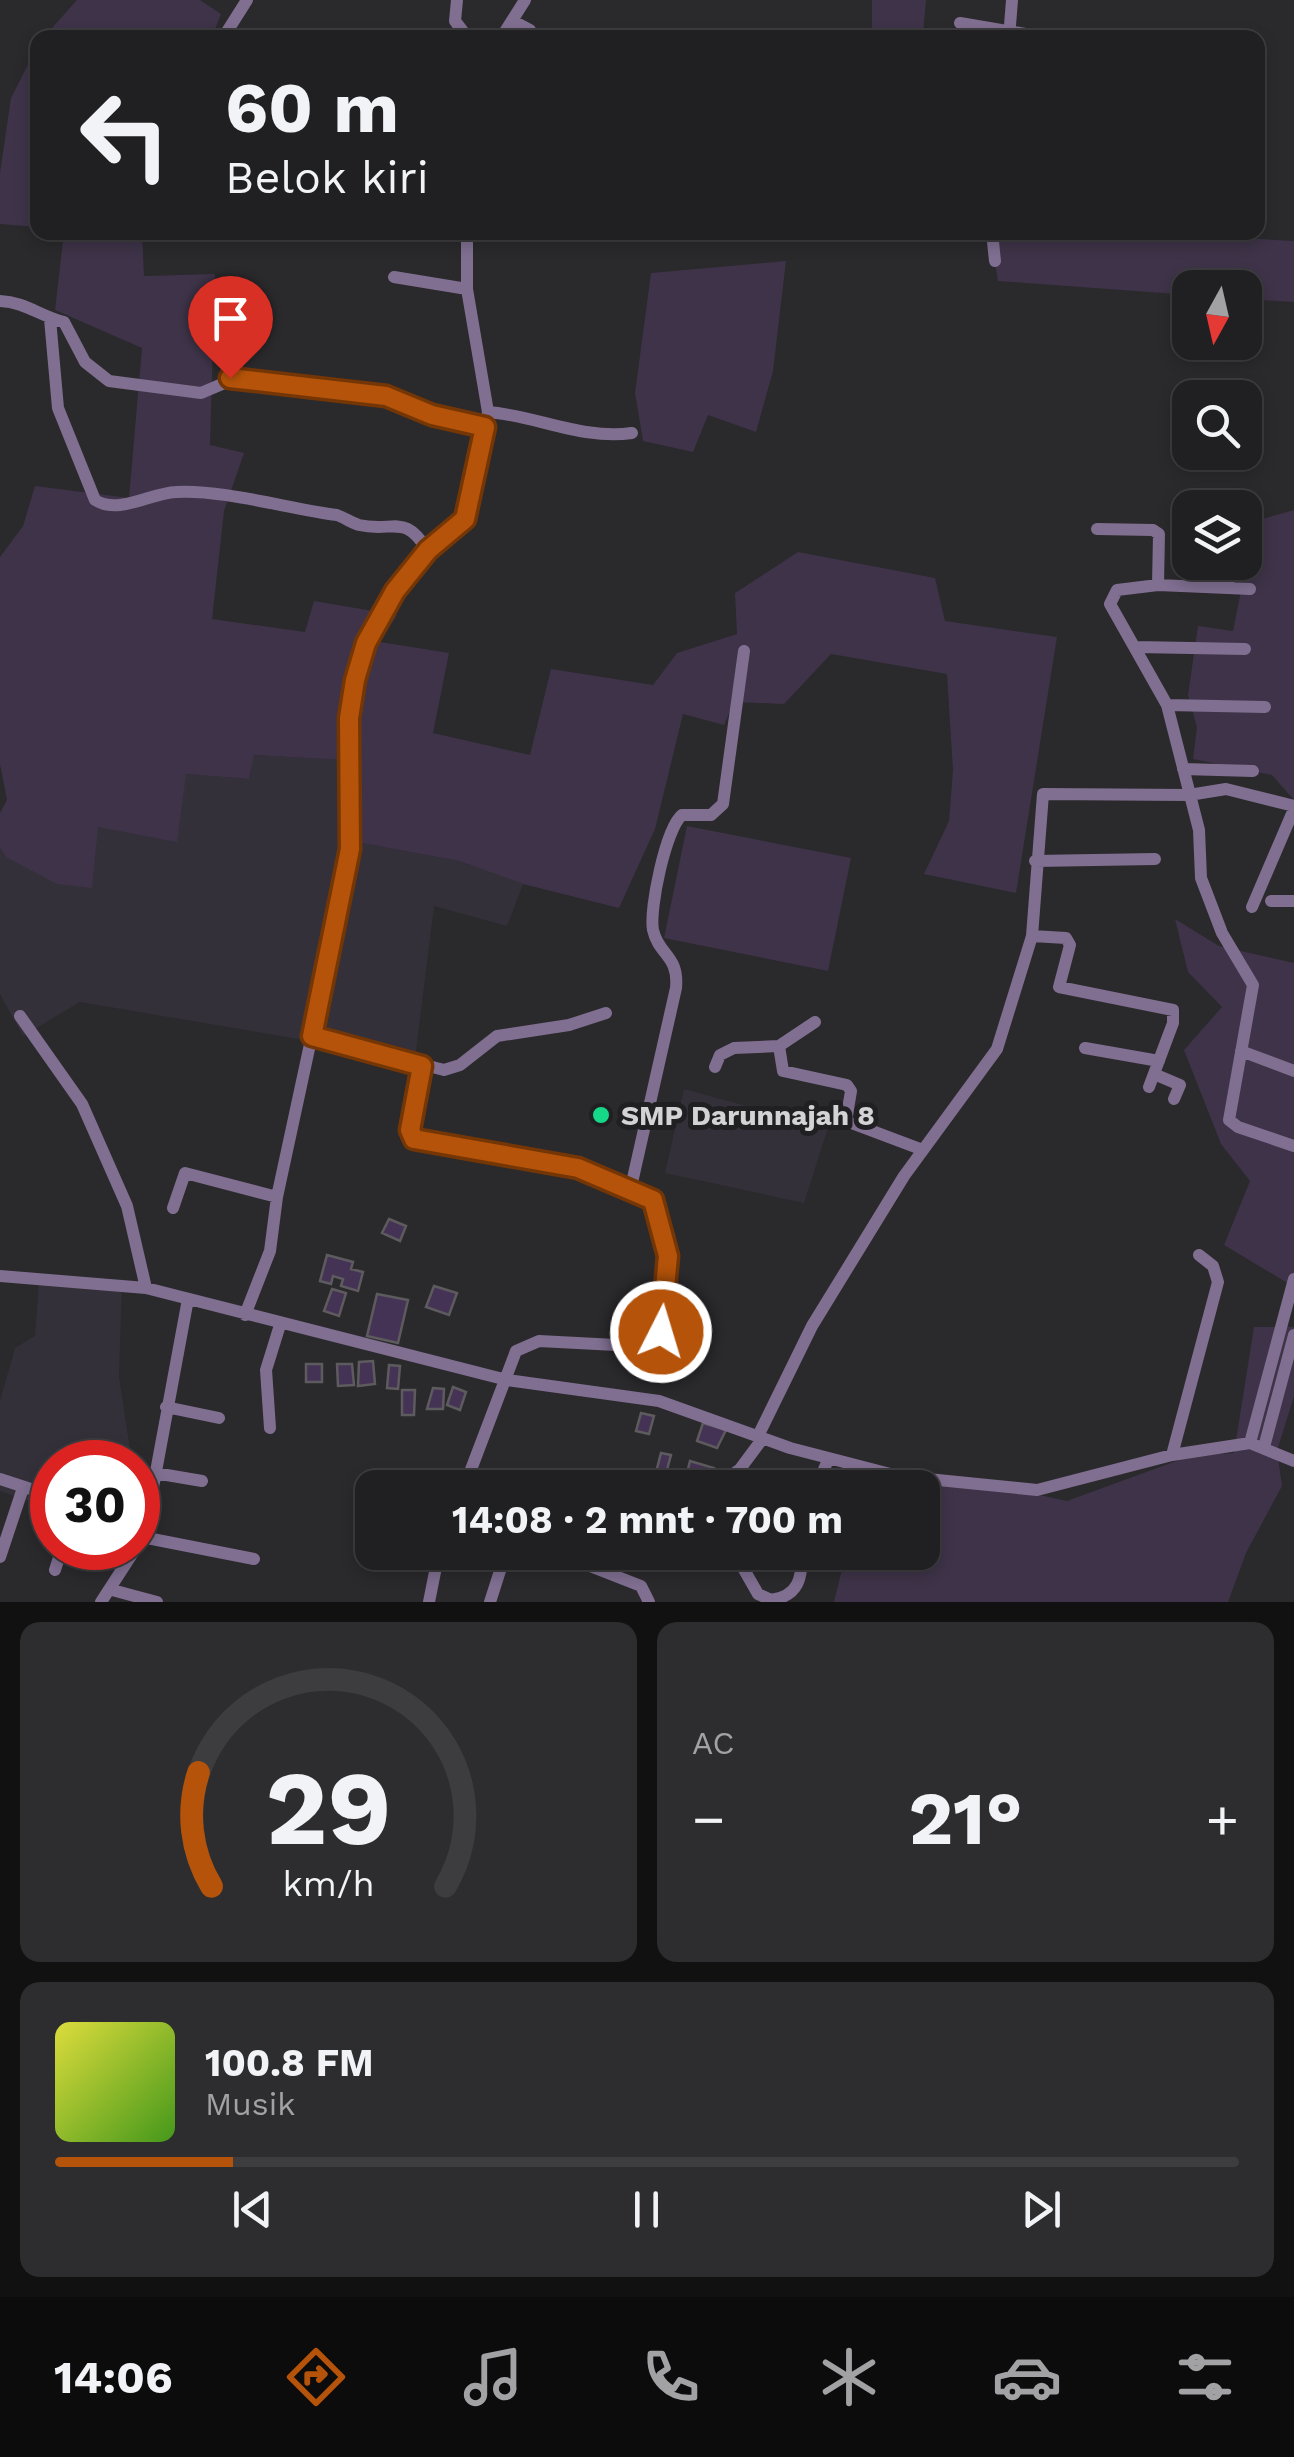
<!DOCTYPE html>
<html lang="id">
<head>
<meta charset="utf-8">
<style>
	:root { --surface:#201f21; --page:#2d2c2e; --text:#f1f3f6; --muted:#a2a2a5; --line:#3d3d3f; --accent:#b45309 }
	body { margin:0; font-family:"Work Sans",sans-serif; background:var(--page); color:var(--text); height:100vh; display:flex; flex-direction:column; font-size:38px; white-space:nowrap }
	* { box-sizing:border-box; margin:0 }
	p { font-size:32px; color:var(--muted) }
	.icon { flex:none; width:55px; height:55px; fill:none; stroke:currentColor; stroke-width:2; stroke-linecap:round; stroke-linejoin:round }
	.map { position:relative; height:1602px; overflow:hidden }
	.side { display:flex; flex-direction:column; gap:20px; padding:20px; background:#121112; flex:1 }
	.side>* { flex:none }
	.guide { position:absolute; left:30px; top:30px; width:1235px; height:210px; border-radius:20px; box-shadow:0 5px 15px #0003,0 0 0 2px var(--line); background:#201f21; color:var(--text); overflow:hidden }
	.needle { width:65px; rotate:188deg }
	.fabs { position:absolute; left:1172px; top:270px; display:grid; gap:20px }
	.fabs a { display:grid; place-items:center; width:90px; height:90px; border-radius:20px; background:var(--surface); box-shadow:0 5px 15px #0003,0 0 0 2px var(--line); font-size:50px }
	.speed { position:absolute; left:30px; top:1440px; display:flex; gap:20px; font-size:50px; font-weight:700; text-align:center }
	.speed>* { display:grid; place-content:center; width:130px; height:130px; border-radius:50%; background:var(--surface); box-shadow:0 5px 15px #0003,0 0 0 2px var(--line); line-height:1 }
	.speed .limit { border:15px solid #d22; background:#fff; color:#111 }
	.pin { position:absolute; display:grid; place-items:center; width:85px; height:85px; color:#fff; margin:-102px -42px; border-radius:50% 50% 50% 0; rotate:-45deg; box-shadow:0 0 10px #0007 }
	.pin .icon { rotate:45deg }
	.me { position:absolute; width:110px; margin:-55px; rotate:5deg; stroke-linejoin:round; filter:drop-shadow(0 0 8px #0008) }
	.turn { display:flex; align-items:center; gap:35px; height:210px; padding:0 30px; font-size:45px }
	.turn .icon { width:130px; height:130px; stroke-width:2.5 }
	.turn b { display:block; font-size:70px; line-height:85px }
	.big { font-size:75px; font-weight:700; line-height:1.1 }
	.side .tile { flex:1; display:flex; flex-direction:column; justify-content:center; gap:15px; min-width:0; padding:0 35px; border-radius:20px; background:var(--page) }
	.side .dial { align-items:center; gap:0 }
	.dial svg { height:260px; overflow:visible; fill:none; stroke:var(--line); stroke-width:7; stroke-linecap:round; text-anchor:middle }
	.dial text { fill:var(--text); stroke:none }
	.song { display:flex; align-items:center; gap:30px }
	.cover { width:120px; height:120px; border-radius:15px; background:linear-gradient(135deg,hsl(60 70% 55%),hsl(100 70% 35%)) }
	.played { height:10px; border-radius:5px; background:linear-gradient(90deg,var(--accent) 15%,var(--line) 15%) }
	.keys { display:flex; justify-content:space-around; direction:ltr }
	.heat { display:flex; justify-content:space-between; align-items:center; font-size:55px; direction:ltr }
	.side .tiles { flex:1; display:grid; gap:20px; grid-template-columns:1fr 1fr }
	.tile:last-child { grid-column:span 2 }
	.trip { position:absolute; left:355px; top:1470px; width:585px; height:100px; border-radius:20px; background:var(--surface); box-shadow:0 5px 15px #0003,0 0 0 2px var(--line); font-weight:700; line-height:100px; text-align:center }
	.dock { display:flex; height:160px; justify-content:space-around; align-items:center; background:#0d0c0d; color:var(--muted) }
	.dock .icon { width:70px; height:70px }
	.dock .selected { color:var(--accent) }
	.dock b { font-size:45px; color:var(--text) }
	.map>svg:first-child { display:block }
</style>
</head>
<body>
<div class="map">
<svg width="1294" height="1602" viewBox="0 0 1294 1602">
	<rect width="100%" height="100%" fill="#2a292c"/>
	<path fill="#343039" d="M253,755L343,760L353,841L459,861L523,884L507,926L434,906L413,1074L305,1040L80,1002L23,1036L0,994V848L6,857L97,827L186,774L249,779Z
		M684,1089L828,1128L804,1203L665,1173Z
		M122,1282L119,1377L132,1462H52V1509L0,1491V1401L15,1348L35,1336L39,1283Z"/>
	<path fill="#3e3348" d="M77,0H200L221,14L212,37H44Z
		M872,0H926L923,35L872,37Z
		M37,47V227L0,224V173L11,98Z
		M64,232L142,233L144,276L215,274L210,445L244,453L224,511L212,619L305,632L314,601L397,615L380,642L449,653L433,733L530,755L551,669L653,685L677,653L737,634L735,593L798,552L935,578L945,621L1057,637L1016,893L924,874L949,821L953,770L947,674L831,654L784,704L734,702L724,725L683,714L655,829L619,908L523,884L459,861L352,841L343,760L254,755L249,779L186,774L177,842L98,827L92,888L57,884L6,857L0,848V813L7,800L0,764V557L23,526L35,486L129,498L142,348L55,310Z
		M1239,232L1241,238L1294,241V302L1245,299V288H1190V295L998,281L990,233Z
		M786,261L773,371L756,432L708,415L693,452L643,441L635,393L651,273Z
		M1294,510V800L1272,775L1193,759L1197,727L1188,695L1198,626L1233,631L1255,521Z
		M687,826L851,858L828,971L664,938Z
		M1175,919L1219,946L1294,963V1287L1224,1245L1250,1181L1221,1144L1184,1050L1222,1007L1188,972Z
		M1254,1327H1294V1396L1277,1451L1282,1486L1246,1553L1228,1602H834L846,1553L922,1552V1488L880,1487L961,1478L1067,1501L1190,1456L1234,1453Z"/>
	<path fill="#453356" stroke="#5d5b5e" stroke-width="2.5" d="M389,1219L406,1226L400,1241L382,1233Z
		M327,1255L353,1262L351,1269L363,1272L358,1291L341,1286L343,1279L333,1276L331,1284L320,1281Z
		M434,1286L457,1293L449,1315L426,1307Z
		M332,1289L346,1293L339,1316L324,1311Z
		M377,1294L408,1300L398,1343L367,1336Z
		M373,1361L375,1384L358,1386L359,1362Z
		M306,1364H322V1382H306Z
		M337,1364H352L354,1385L338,1386Z
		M389,1365L400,1366L398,1389L387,1388Z
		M453,1387L466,1392L460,1410L447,1405Z
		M433,1388L444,1389L443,1409H427Z
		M402,1390H415L414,1415H402Z
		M641,1413L654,1416L649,1434L636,1431Z
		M703,1423L726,1430L717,1448L697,1441Z
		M661,1453L671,1455L662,1488H652Z
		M690,1461L714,1468L711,1480L687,1473Z"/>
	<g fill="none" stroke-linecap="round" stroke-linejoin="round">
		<path stroke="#806f91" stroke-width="12" d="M457,0L455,21L468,38
			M513,21L530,30
			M960,23L1043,37
			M223,38L247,0
			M501,38L525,0
			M1009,38L1012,0
			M992,232L995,261
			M394,277L467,289
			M0,301C25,302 40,316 64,322L85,362L109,381L201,393L241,376L386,395L432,415L485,427
			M50,319L58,408L95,500C119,515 150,493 176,492C221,489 290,509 337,515C345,518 352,523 359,525C394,533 404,512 428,551
			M488,412C538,416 582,440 632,433
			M1232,508V507
			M1097,529L1153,530L1159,534L1158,585
			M1230,562L1228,588L1250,589
			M1228,588L1158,585L1117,590L1110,604L1167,705L1199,830L1201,878L1222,933L1253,985L1229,1120L1238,1127L1294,1146
			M1137,647L1245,649
			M1167,705L1265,707
			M1183,769L1253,771
			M1035,861L1155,859
			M1271,901H1294
			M1252,907L1294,809
			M1032,936L1066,938L1070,945L1059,987L1173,1010V1023L1149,1087
			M20,1016L82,1104L127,1206L146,1288
			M815,1022L779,1046L783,1071L847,1085L851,1091L846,1121L923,1150
			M313,1036L444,1070L460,1065L497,1036L569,1025L606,1013
			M1085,1048L1159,1061
			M1241,1051L1294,1071
			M422,1066L410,1130L414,1139C462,1151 632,1164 656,1205C667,1222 668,1253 666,1273C664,1294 668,1332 654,1347L539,1341L516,1351L464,1488
			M715,1067L720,1055L734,1048L779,1046
			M1154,1074L1180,1085L1174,1099
			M631,1187L676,988C679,955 659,956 653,930C649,909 666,828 682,815H711L723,804L744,651
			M173,1208L185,1173L277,1197
			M0,1276L146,1288L507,1380L659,1401L790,1448L898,1476L1037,1490L1172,1455L1250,1443L1294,1461
			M245,1315L270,1251L277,1197L339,910L349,849V718L355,680L366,643L395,591L428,551L465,519L488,412L467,289V232
			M166,1407L219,1418
			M270,1428L266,1370L280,1325
			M758,1436L812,1326L904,1176L997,1049L1032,936L1043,794L1189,795L1226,789L1294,806
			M1250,1443L1294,1279
			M1264,1447L1294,1335
			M1172,1455L1218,1282L1213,1266L1199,1255
			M155,1473L202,1481
			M0,1479L52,1496
			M718,1485L740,1469L763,1438
			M816,1488L828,1460
			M142,1537L254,1559
			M138,1544L147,1520L188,1299
			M554,1552L641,1586L649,1602
			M734,1552L758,1594L771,1600C799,1596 803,1577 801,1552
			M710,1556L719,1552
			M0,1557L23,1488
			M55,1570L62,1548
			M112,1590L157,1602
			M101,1602L136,1548
			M429,1602L439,1552
			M490,1602L506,1552"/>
	</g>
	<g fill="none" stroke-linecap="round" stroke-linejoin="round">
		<g stroke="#753606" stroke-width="25">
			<path id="route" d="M230,378L386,396L432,415L485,427L465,519L428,550L395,591L366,643L355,680L349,718L350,849L312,1036L422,1066L410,1130L414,1139L578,1168L653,1200L668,1256L661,1332"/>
		</g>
		<use href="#route" stroke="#b45309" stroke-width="18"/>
	</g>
	<circle fill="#15d989" stroke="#201f22" stroke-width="4" cx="601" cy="1115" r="10"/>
	<g text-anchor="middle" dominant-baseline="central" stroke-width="10" stroke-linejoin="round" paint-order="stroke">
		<g font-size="28" font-weight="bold" fill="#d3d2d4" stroke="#201f22" text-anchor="start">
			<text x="621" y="1115">SMP Darunnajah 8</text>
		</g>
	</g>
</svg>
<div class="fabs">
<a><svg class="needle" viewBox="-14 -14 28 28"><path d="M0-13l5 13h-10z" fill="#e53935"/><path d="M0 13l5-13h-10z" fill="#a2a2a5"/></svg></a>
<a><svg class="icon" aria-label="search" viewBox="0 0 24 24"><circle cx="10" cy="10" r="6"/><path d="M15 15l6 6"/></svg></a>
<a><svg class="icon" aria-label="layers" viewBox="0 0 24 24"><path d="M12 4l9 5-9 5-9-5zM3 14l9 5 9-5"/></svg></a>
</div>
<div class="speed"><div class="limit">30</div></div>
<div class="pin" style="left:230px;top:378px;background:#d93025"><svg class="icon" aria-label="arrive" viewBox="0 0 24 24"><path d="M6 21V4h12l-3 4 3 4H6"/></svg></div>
<svg class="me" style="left:661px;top:1332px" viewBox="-20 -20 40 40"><circle r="17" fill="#b45309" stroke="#fff" stroke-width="3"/><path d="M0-11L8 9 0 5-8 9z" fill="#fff"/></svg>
<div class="trip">14:08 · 2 mnt · 700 m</div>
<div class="guide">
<div class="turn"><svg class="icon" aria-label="left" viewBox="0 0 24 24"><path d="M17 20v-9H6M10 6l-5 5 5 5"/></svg><div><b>60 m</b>Belok kiri</div></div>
</div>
</div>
<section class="side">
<div class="tiles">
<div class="tile dial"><svg viewBox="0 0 100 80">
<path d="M14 69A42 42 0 1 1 86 69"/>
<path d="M14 69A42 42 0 0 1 10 34" stroke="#b45309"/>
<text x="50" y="56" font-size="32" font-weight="700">29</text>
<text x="50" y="72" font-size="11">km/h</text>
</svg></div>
<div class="tile"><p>AC</p>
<div class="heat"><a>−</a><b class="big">21°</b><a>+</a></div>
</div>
<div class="tile">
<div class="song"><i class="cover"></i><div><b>100.8 FM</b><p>Musik</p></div></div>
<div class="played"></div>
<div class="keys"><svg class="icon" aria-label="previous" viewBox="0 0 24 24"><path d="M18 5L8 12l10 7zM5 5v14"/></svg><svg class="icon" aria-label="pause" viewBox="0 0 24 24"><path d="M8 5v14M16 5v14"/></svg><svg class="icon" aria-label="next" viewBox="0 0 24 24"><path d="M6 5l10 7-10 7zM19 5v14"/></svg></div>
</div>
</div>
</section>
<nav class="dock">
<b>14:06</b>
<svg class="icon selected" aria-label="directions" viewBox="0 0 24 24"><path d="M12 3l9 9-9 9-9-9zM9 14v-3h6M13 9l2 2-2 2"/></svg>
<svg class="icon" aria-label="music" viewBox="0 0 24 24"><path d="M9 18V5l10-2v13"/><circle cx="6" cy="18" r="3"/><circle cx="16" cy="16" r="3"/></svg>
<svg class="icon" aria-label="phone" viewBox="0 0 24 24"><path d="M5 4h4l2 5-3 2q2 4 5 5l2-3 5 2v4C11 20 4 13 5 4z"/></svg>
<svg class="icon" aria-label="climate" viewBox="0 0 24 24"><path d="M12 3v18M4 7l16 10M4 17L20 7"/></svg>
<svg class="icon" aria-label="car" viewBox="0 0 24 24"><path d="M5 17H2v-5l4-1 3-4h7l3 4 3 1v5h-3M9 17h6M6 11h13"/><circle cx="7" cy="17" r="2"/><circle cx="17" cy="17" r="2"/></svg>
<svg class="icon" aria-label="filters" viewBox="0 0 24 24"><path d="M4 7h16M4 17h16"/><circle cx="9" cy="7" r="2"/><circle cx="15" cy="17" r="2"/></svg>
</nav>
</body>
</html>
